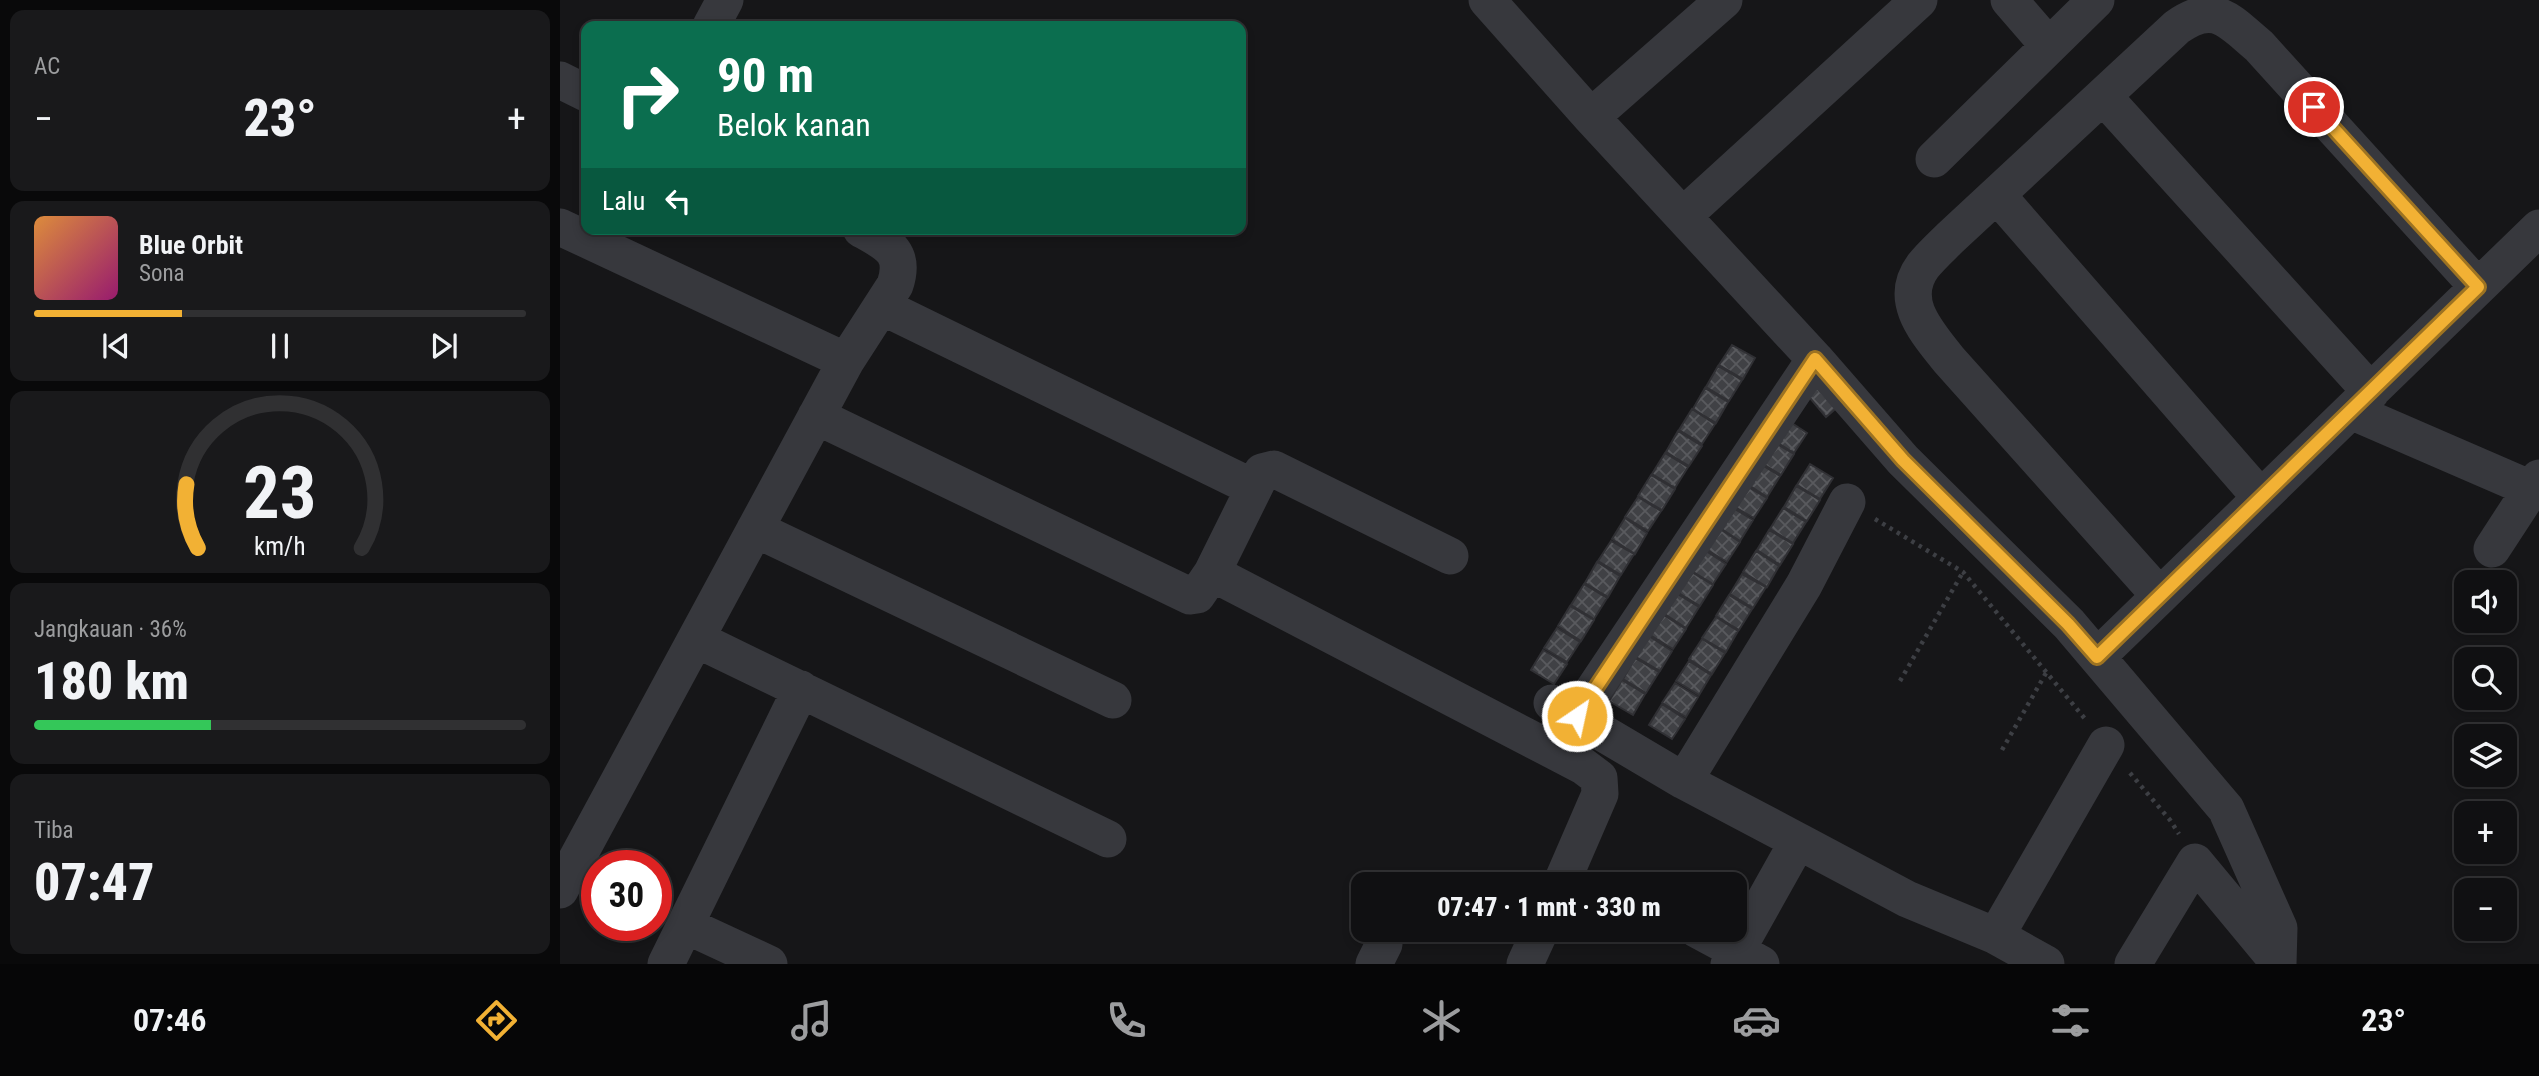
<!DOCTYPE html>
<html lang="id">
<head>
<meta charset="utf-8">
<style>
	:root { --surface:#101012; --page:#19191b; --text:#f1f3f6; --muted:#9c9d9f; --line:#303032; --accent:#f2b134 }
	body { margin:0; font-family:"Roboto Condensed",sans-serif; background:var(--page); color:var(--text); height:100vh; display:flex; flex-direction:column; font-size:26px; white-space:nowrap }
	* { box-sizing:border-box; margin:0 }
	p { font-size:23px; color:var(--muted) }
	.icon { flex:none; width:38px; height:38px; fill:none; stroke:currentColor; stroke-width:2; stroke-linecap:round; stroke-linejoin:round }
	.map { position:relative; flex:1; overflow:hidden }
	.details { display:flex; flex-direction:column; gap:10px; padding:10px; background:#09090a; width:560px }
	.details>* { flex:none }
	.hud { position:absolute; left:21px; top:21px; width:665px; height:214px; border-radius:14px; box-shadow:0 4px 10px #0003,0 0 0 2px var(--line); background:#0b6e4f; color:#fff; overflow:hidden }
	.controls { position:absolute; left:1894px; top:570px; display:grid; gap:14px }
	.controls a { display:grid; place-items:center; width:63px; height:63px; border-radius:14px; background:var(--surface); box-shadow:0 4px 10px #0003,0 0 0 2px var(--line); font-size:35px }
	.speed { position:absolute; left:21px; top:850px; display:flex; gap:14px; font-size:35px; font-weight:700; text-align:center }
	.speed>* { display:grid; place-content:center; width:91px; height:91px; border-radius:50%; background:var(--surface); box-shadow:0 4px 10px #0003,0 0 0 2px var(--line); line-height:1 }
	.speed .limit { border:10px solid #d22; background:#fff; color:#111 }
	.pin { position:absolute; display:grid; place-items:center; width:60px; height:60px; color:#fff; margin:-30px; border:4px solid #fff; border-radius:50%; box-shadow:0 2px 7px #0007 }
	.me { position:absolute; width:77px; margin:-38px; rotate:34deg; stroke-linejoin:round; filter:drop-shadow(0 0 5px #0008) }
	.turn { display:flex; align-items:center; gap:24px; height:147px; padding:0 21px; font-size:32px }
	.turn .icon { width:91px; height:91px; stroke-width:2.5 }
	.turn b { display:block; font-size:49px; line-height:60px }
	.then { display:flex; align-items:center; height:66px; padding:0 21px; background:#0003; gap:14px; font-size:26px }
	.big { font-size:52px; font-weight:800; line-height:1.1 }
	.details .tile { flex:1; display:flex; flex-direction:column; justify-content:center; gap:10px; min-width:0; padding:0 24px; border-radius:14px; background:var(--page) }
	.details .dial { align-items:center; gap:0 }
	.dial svg { height:182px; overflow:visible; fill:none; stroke:var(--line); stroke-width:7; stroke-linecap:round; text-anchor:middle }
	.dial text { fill:var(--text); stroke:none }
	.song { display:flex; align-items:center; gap:21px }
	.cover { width:84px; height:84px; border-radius:10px; background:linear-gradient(135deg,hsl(30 70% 55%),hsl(320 70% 35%)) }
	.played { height:7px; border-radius:4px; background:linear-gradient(90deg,var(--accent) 30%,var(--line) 30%) }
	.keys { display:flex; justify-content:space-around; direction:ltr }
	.heat { display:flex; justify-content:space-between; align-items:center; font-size:38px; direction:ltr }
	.charge { height:10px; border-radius:5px; background:linear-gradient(90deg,#34c759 36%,var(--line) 0) }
	.trip { position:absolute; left:791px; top:872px; width:396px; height:70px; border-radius:14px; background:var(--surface); box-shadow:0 4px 10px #0003,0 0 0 2px var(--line); font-weight:800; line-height:70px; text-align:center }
	.tabs { display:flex; height:112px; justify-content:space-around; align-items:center; background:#060607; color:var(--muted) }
	.tabs .icon { width:49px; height:49px }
	.tabs .on { color:var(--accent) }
	.tabs b { font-size:32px; color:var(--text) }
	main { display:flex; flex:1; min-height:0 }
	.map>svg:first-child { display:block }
</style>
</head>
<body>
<main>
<section class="details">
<div class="tile"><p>AC</p>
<div class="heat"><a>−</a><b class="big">23°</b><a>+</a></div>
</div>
<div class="tile">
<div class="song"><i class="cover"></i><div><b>Blue Orbit</b><p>Sona</p></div></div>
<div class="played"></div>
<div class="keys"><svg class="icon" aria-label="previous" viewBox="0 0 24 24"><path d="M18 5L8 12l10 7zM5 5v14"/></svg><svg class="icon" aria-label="pause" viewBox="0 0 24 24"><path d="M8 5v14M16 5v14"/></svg><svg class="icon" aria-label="next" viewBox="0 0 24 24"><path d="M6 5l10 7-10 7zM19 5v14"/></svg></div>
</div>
<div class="tile dial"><svg viewBox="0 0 100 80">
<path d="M14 69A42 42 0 1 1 86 69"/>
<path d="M14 69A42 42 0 0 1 9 41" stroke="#f2b134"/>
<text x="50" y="56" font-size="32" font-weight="700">23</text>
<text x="50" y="72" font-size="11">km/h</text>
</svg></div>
<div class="tile"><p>Jangkauan · 36%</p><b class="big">180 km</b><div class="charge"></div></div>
<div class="tile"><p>Tiba</p><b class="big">07:47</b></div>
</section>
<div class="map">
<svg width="1979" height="964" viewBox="0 0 1979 964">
	<defs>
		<pattern id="building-cross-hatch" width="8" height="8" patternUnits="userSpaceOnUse" patternTransform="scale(1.75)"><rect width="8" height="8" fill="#404145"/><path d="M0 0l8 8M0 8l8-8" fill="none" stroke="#595a5e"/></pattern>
	</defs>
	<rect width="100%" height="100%" fill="#161618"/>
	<path fill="url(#building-cross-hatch)" stroke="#303034" stroke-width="2" d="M1172,345L1195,358L1183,379L1159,365Z
		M1158,366L1182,380L1169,401L1146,387Z
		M1261,368L1287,399L1266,417L1239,385Z
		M1145,388L1168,402L1156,423L1133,409Z
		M1132,409L1155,424L1142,444L1119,430Z
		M1224,418L1247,433L1234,453L1211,439Z
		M1118,431L1142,446L1129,466L1106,452Z
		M1210,440L1234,454L1221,475L1198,461Z
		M1105,453L1128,467L1115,488L1092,474Z
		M1197,462L1220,476L1207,497L1184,482Z
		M1250,464L1273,478L1260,499L1237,485Z
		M1091,475L1115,489L1102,510L1078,496Z
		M1183,484L1207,498L1194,518L1171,505Z
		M1236,486L1260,500L1247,521L1224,507Z
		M1078,497L1101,511L1088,531L1065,517Z
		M1170,506L1193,520L1180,541L1157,526Z
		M1223,508L1246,522L1233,543L1210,529Z
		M1065,518L1087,533L1075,554L1052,539Z
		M1157,527L1180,542L1167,562L1144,548Z
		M1209,530L1233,544L1220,565L1197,550Z
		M1051,541L1074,554L1061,575L1038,561Z
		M1143,549L1166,564L1153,584L1130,570Z
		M1196,551L1219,566L1207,587L1183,572Z
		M1037,562L1060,576L1048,597L1025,583Z
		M1130,571L1153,585L1140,606L1117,592Z
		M1182,574L1206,587L1193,608L1170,594Z
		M1024,584L1047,598L1034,619L1011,605Z
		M1116,593L1139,607L1126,628L1103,613Z
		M1169,595L1192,609L1179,630L1156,616Z
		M1010,606L1034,620L1021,641L998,626Z
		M1102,614L1126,629L1113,649L1090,635Z
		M1156,617L1178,631L1166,652L1142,638Z
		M997,628L1020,642L1007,662L984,648Z
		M1089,636L1112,651L1100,671L1076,657Z
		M1142,639L1165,653L1152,674L1129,659Z
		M983,650L1007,664L994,684L971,670Z
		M1075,658L1099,672L1086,693L1063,679Z
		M1129,661L1151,675L1139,695L1116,681Z
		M1062,680L1085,694L1073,715L1049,701Z
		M1115,683L1138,697L1126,717L1102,703Z
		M1102,704L1125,719L1112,739L1089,725Z"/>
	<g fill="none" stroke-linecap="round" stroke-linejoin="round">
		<path stroke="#3d3f44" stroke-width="4.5" stroke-dasharray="3.5 5" stroke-linecap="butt" d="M1315,519L1403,572L1526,720
			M1340,681L1403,572
			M1442,750L1486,673
			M1570,773L1610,820L1619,834"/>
		<path stroke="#37383d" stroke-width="37" d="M927,0L1031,117L1255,359L1343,460L1509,624L1666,809L1719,928L1718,964
			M1449,0L1488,45
			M151,26L165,0
			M0,80L26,93
			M1543,96L1811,392
			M1031,117L1164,0
			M1374,159L1536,0
			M1437,195L1701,498
			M1123,216L1359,0
			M0,227L286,361
			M323,307L694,488
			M1791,411L1971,489L1979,478
			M256,416L630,596L637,595L652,573L702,472L714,469L890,556
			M195,529L553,700
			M1932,549L1971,489
			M652,573L1023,766L1039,778L1040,794L1001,884
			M1600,596L1389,360C1368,333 1337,301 1363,266C1371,256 1381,247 1390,238L1617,27C1655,0 1669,21 1699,46L1918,287
			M136,639L548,839
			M1537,657L1979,228
			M992,703L1124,781L1238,841L1169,964
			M1016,716L1255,359
			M1124,781L1244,585L1287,502
			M1238,841L1347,899L1436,936L1486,964
			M0,890L286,361L335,285C346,252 328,244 301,229
			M125,925L209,964
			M1136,929L1201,964
			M1436,936L1546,745
			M106,964L241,689
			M814,964L824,944
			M965,964L981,929
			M1573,964L1635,862L1718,962"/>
	</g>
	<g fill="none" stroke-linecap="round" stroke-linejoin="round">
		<g stroke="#9d7322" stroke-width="18">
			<path id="route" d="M1017,716L1255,359L1343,460L1508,624L1537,657L1918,287L1754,107"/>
		</g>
		<use href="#route" stroke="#f2b134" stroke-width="12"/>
	</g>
</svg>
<div class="controls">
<a><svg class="icon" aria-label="sound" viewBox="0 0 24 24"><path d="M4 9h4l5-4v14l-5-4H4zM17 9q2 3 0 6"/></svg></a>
<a><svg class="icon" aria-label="search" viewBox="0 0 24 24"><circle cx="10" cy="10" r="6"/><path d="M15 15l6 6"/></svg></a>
<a><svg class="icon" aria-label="layers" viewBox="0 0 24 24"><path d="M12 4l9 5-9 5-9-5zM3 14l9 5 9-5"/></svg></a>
<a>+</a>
<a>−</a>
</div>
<div class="speed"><div class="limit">30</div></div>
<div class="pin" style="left:1754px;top:107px;background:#d93025"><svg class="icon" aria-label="arrive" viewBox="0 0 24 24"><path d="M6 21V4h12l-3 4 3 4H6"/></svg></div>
<svg class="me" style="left:1017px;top:716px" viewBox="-20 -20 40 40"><circle r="17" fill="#f2b134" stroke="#fff" stroke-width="3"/><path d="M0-11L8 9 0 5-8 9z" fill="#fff"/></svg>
<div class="trip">07:47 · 1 mnt · 330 m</div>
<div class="hud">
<div class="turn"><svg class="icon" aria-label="right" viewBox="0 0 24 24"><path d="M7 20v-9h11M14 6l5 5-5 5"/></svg><div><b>90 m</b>Belok kanan</div></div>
<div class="then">Lalu<svg class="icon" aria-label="left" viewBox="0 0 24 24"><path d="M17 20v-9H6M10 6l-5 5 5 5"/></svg></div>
</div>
</div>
</main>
<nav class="tabs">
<b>07:46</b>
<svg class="icon on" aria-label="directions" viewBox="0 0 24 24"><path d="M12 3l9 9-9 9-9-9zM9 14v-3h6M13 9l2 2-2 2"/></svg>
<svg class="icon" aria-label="music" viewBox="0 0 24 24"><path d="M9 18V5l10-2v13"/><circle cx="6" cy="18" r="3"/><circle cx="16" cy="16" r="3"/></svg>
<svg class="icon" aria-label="phone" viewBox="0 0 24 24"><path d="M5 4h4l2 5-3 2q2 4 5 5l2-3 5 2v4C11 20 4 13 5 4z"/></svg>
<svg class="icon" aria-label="climate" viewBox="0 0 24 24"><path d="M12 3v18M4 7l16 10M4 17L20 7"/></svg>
<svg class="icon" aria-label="car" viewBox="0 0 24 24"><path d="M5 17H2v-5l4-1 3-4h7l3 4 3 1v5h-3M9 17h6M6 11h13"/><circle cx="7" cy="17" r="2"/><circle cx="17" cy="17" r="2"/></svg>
<svg class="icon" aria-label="filters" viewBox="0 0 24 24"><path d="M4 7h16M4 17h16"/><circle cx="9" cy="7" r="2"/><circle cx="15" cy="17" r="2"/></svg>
<b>23°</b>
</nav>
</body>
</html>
